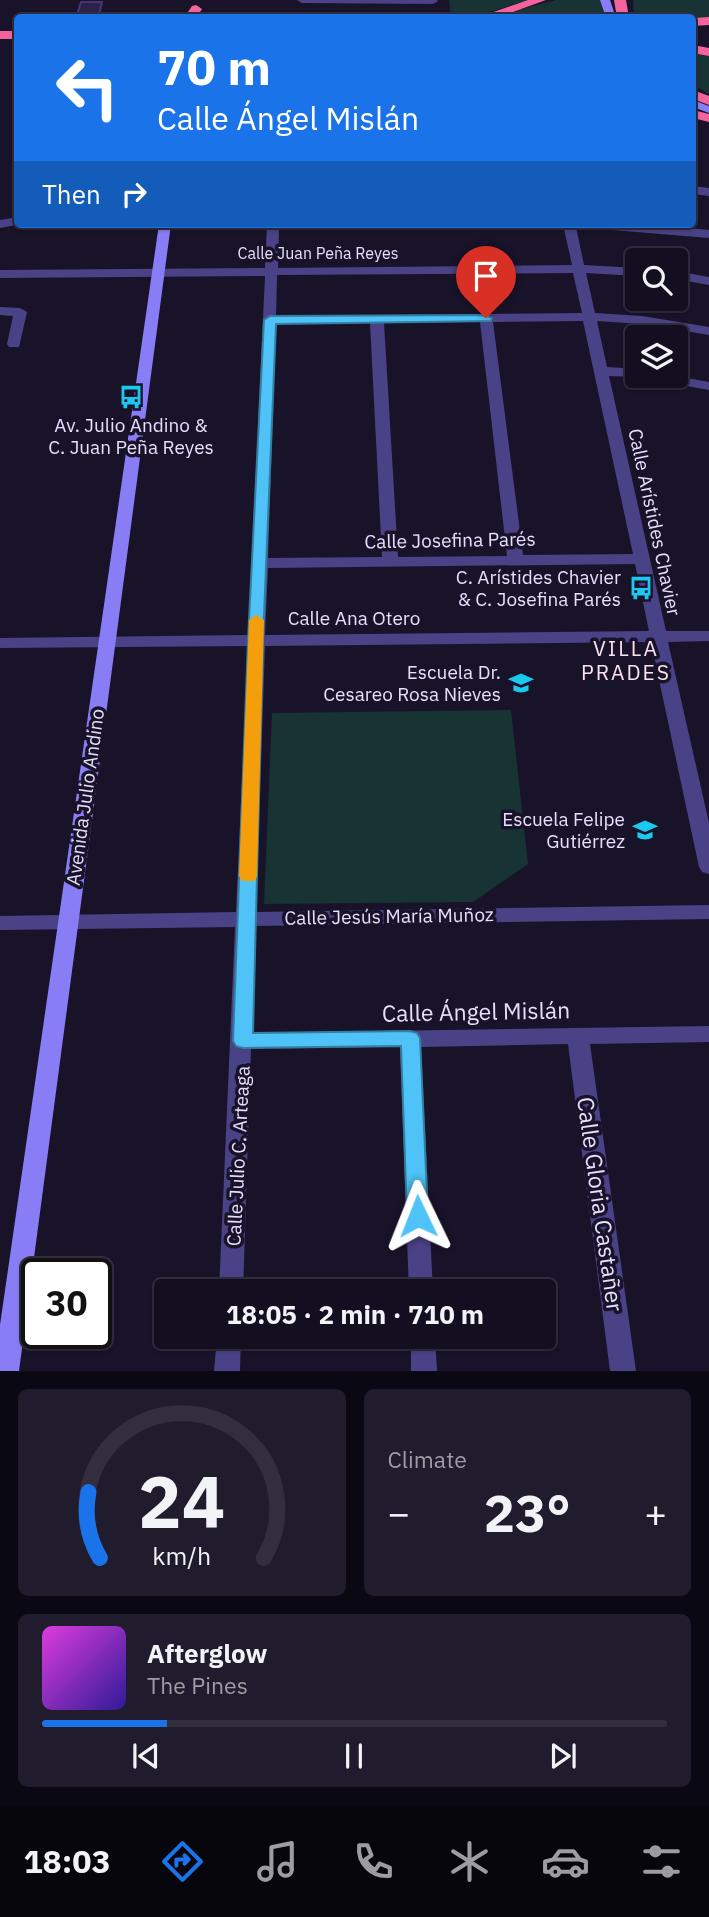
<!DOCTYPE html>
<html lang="en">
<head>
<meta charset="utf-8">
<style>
	:root { --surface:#130e20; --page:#201c2d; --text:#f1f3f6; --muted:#9d9ca5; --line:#322e3e; --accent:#1a73e8 }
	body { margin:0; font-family:"IBM Plex Sans",sans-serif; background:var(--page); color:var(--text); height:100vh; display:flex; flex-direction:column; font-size:26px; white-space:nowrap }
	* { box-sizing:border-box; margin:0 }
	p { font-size:23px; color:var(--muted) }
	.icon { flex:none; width:38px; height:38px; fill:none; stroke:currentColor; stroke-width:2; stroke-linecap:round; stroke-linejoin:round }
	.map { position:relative; height:1371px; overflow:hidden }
	.sheet { display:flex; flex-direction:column; gap:18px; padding:18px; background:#0a0812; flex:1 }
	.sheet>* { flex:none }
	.banner { position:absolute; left:14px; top:14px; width:682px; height:214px; border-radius:7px; box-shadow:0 2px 5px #0004,0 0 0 2px var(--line); background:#1a73e8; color:#fff; overflow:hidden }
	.tools { position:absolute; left:625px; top:248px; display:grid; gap:14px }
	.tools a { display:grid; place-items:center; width:63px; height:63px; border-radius:7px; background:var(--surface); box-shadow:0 2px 5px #0004,0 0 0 2px var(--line); font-size:35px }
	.speed { position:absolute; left:21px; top:1258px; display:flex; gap:14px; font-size:35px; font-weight:700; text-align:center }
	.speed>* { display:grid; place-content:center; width:91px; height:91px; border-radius:50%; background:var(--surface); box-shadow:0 2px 5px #0004,0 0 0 2px var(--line); line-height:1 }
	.speed .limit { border:4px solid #111; border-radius:10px; background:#fff; color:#111 }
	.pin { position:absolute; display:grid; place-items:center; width:60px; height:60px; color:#fff; margin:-72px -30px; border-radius:50% 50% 50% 0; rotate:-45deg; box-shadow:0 0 7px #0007 }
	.pin .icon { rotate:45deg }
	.me { position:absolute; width:77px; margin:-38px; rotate:358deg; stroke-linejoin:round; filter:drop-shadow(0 0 5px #0008) }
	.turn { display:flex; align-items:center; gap:24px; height:147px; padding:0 28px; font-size:32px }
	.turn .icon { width:91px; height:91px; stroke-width:2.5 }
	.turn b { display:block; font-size:49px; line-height:60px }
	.then { display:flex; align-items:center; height:66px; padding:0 28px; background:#0003; gap:14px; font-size:26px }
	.big { font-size:52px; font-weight:700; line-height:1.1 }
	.sheet .widget { flex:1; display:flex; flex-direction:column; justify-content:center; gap:10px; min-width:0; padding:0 24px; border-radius:10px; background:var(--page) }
	.sheet .dial { align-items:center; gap:0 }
	.dial svg { height:182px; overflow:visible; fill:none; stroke:var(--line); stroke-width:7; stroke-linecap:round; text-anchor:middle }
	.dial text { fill:var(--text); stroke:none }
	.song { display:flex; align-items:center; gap:21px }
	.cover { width:84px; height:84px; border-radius:10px; background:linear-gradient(135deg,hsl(300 70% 55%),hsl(250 70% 35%)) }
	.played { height:7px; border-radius:4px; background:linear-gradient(90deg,var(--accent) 20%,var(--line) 20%) }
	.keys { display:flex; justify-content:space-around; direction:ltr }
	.heat { display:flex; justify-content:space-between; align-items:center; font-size:38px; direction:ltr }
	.sheet .tiles { flex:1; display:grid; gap:18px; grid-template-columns:1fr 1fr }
	.widget:last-child { grid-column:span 2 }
	.trip { position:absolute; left:154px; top:1279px; width:402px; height:70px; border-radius:7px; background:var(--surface); box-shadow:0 2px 5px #0004,0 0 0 2px var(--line); font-weight:700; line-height:70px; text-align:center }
	.menu { display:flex; height:112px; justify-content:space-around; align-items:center; background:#08060d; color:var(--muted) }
	.menu .icon { width:49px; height:49px }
	.menu .selected { color:var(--accent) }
	.menu b { font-size:32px; color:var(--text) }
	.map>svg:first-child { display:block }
</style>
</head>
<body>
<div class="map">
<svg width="709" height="1371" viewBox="0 0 709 1371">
	<rect width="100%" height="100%" fill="#19132a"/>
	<path fill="#173334" d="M449,0H529L489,12L451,17Z
		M556,0H600L605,17L487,18Z
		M633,0H709V18L634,17Z
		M693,52L709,55V94L693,85Z
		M511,710L528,864L473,902L264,904L272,713Z"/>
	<path fill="#2c214a" stroke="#463474" stroke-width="2" d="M81,2H102L99,15H77Z"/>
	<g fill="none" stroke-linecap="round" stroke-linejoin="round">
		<path fill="#4a4286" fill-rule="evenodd" d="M297,0H437L438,1L433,4L302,3Z
			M693,186L709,188V196L693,194Z
			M18,217V224H21L0,228V220Z
			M267,224H482L476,228L279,229L278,268L572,265L563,224H644L709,230V238L576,227L584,265L637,268V276L586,273L595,313L642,316L709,327V335L642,324L597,321L607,367L637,369V376H641L637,377L609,376L666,631H709V641L668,642L709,823V874L702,872L699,867L651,642L265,646L256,912L709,905V919L255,926L252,1033L709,1026V1042L590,1044L636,1371H610L568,1044L421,1047L433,1292H409L400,1047L251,1049L243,1292H219L235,927L0,930V916L236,912L248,646L0,648V638L248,635L265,276L0,278V270L265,268ZM573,273L582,313L276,316L277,275ZM583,321L633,554L523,555L493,322ZM480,322L507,556L398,557L384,323ZM370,323L382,557L268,558L276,324ZM635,564L649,631L265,635L268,568Z
			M676,271L709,277V285L676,279Z
			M0,307L20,308L27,312L19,347H9L7,344L13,316L0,315Z
			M646,376H676L709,382V390L653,380Z
			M217,1337H241L240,1371H214Z
			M411,1337H435L437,1371H411Z"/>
		<path fill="#897df6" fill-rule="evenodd" d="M600,0H610L616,18H606Z
			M693,100L709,106V113L693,107Z
			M159,224H171L19,1371H0V1325Z"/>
		<path fill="#f4639d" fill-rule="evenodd" d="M528,0H546L496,18H476Z
			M614,0H626L629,18H617Z
			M196,5L202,9L196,18H184L192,6Z
			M709,17V25L693,26V18Z
			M0,31H18V39H0Z
			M693,45L709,48V56L693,53Z
			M693,90L709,96V105L693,99Z
			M693,110L709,114V122L693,118Z"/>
	</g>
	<path fill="#4fc3f7" stroke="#337fa1" stroke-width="2" d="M486,315L492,318L491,321L276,324L263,640L253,1033L410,1031L417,1033L420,1038L428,1216L425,1222L418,1225L410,1222L407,1216L401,1046L243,1048L236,1046L233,1041L248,640L264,320L270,316Z"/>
	<path fill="#f59e0b" d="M256,615L264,620L257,876L255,881H242L239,876L249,620Z"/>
	<defs>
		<g id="bus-bare" transform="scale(1.89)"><path d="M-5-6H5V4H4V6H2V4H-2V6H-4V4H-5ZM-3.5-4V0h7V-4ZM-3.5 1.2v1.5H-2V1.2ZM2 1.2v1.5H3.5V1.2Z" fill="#19c9ef" stroke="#19132a" stroke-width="2.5" paint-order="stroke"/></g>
		<g id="school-bare" transform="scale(1.89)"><path d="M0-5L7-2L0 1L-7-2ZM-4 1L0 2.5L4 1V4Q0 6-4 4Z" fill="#19c9ef" stroke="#19132a" stroke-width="2.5" paint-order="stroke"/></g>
	</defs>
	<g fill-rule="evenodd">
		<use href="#bus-bare" x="131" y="397"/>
		<use href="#bus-bare" x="641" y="588"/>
		<use href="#school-bare" x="521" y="683"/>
		<use href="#school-bare" x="645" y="830"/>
	</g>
	<g text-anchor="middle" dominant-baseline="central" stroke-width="7" stroke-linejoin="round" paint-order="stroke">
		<g font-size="16" fill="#e5dffd" stroke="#19132a">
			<text x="318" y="253">Calle Juan Peña Reyes</text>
		</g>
		<g font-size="19" fill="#e5dffd" stroke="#19132a" text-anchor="end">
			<text x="131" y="425" text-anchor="middle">Av. Julio Andino &amp;<tspan x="131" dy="22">C. Juan Peña Reyes</tspan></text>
			<text x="621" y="577">C. Arístides Chavier<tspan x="621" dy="22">&amp; C. Josefina Parés</tspan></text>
			<text x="501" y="672">Escuela Dr.<tspan x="501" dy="22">Cesareo Rosa Nieves</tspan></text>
			<text x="625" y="819">Escuela Felipe<tspan x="625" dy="22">Gutiérrez</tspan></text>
		</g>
		<g font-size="19" fill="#e5dffd" stroke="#19132a">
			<text transform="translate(655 522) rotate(78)">Calle Arístides Chavier</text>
			<text transform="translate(450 540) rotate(-1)">Calle Josefina Parés</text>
			<text x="354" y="618">Calle Ana Otero</text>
			<text transform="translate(85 797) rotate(-82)">Avenida Julio Andino</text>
			<text transform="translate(389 916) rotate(-1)">Calle Jesús María Muñoz</text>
			<text transform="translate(238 1156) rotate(-87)">Calle Julio C. Arteaga</text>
		</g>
		<g font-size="21" letter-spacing="2" fill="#fde1f1" stroke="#19132a">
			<text x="626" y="648">VILLA<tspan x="626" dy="24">PRADES</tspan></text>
		</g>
		<g font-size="23" fill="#e5dffd" stroke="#19132a">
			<text transform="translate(476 1011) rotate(-1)">Calle Ángel Mislán</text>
			<text transform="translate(601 1204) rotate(82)">Calle Gloria Castañer</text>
		</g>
	</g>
</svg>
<div class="tools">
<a><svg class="icon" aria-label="search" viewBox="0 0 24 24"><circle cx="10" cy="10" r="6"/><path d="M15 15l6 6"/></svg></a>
<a><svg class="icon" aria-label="layers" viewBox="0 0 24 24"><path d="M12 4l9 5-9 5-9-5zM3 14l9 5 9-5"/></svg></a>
</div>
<div class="speed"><div class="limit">30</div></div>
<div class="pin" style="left:486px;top:318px;background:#d93025"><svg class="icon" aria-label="arrive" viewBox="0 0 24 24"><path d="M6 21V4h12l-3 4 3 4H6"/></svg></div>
<svg class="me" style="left:418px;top:1216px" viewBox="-20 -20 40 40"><path d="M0-17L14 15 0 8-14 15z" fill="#4fc3f7" stroke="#fff" stroke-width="4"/></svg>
<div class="trip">18:05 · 2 min · 710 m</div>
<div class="banner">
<div class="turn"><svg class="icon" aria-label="left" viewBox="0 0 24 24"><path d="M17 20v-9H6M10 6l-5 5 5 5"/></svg><div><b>70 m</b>Calle Ángel Mislán</div></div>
<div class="then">Then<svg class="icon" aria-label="right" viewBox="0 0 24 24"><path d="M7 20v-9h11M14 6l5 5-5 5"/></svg></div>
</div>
</div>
<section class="sheet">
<div class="tiles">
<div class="widget dial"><svg viewBox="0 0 100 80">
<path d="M14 69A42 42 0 1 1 86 69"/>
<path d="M14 69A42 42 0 0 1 9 40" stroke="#1a73e8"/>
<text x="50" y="56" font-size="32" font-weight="700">24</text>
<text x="50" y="72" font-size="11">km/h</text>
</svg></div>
<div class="widget"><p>Climate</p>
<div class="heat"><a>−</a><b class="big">23°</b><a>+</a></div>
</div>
<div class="widget">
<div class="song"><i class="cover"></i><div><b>Afterglow</b><p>The Pines</p></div></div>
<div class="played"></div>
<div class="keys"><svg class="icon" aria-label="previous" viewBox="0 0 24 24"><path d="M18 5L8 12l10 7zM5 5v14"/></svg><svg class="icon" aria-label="pause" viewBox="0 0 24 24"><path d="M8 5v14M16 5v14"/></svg><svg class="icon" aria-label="next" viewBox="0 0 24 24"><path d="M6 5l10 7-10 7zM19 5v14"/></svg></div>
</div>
</div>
</section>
<nav class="menu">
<b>18:03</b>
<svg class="icon selected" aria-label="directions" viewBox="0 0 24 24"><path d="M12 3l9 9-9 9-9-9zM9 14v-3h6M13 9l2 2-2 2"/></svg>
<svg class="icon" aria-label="music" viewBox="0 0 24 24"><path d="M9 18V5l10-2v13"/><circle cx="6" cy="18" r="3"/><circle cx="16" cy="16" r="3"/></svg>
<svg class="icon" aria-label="phone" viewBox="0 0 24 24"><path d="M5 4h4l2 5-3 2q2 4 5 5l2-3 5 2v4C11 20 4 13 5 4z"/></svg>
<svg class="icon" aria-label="climate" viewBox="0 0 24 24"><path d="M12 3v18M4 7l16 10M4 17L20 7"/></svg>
<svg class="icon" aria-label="car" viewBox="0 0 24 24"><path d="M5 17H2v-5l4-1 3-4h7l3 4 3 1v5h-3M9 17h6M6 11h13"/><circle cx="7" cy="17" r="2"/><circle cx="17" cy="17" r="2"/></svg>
<svg class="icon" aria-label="filters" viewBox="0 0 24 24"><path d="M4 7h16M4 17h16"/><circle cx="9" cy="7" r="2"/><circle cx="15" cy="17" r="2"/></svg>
</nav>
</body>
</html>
